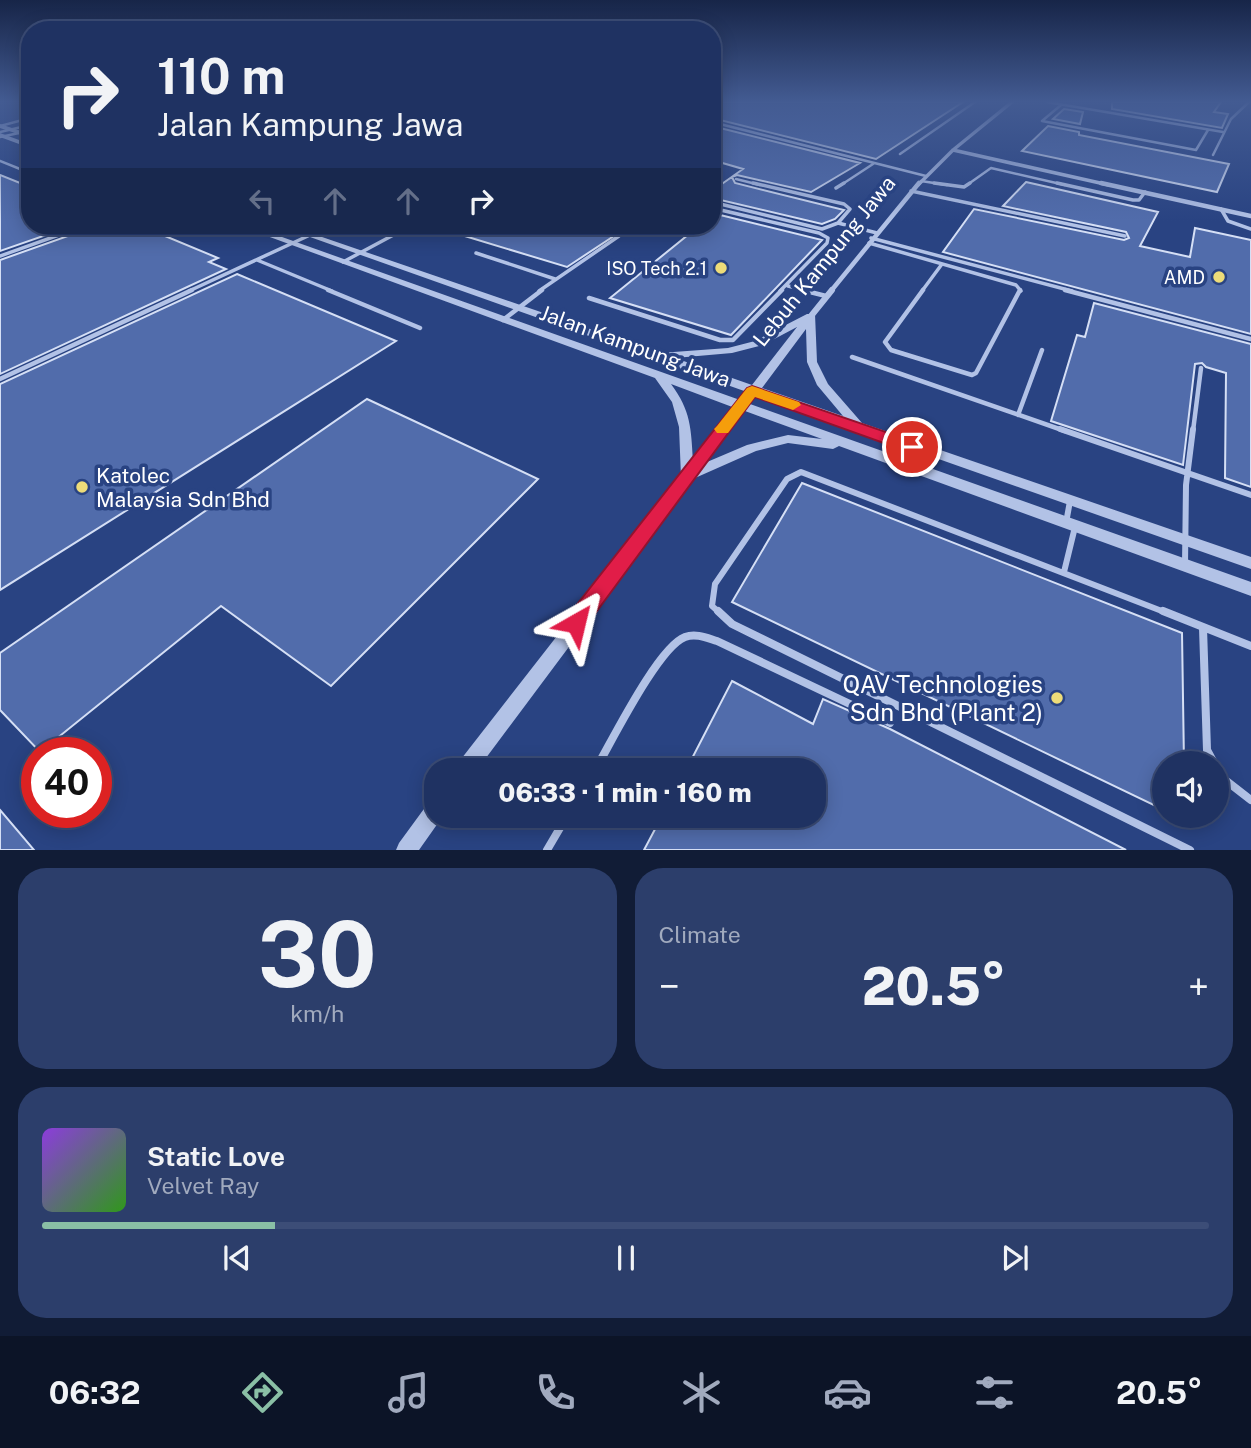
<!DOCTYPE html>
<html lang="en">
<head>
<meta charset="utf-8">
<style>
	:root { --surface:#1f3262; --page:#2c3e6b; --text:#f1f3f6; --muted:#a1aabe; --line:#3c4d77; --accent:#8abfa5 }
	body { margin:0; font-family:"Public Sans",sans-serif; background:var(--page); color:var(--text); height:100vh; display:flex; flex-direction:column; font-size:26px; white-space:nowrap }
	* { box-sizing:border-box; margin:0 }
	p { font-size:23px; color:var(--muted) }
	.icon { flex:none; width:38px; height:38px; fill:none; stroke:currentColor; stroke-width:2; stroke-linecap:round; stroke-linejoin:round }
	.map { position:relative; height:850px; overflow:hidden }
	.panel { display:flex; flex-direction:column; gap:18px; padding:18px; background:#111c36; flex:1 }
	.panel>* { flex:none }
	.guide { position:absolute; left:21px; top:21px; width:700px; height:214px; border-radius:28px; box-shadow:0 4px 18px #0003,0 0 0 2px var(--line); background:#1f3262; color:var(--text); overflow:hidden }
	.buttons { position:absolute; left:1152px; top:751px; display:grid; gap:14px }
	.buttons a { display:grid; place-items:center; width:77px; height:77px; border-radius:50%; background:var(--surface); box-shadow:0 4px 18px #0003,0 0 0 2px var(--line); font-size:35px }
	.speed { position:absolute; left:21px; top:737px; display:flex; gap:14px; font-size:35px; font-weight:700; text-align:center }
	.speed>* { display:grid; place-content:center; width:91px; height:91px; border-radius:50%; background:var(--surface); box-shadow:0 4px 18px #0003,0 0 0 2px var(--line); line-height:1 }
	.speed .limit { border:10px solid #d22; background:#fff; color:#111 }
	.pin { position:absolute; display:grid; place-items:center; width:60px; height:60px; color:#fff; margin:-30px; border:4px solid #fff; border-radius:50%; box-shadow:0 2px 7px #0007 }
	.me { position:absolute; width:77px; margin:-38px; rotate:37deg; stroke-linejoin:round; filter:drop-shadow(0 0 5px #0008) }
	.turn { display:flex; align-items:center; gap:24px; height:147px; padding:0 21px; font-size:32px }
	.turn .icon { width:91px; height:91px; stroke-width:2.5 }
	.turn b { display:block; font-size:49px; line-height:60px }
	.lanes { display:flex; align-items:center; height:66px; padding:0 21px; background:#0003; justify-content:center; gap:35px; direction:ltr }
	.lanes .off { opacity:.35 }
	.big { font-size:52px; font-weight:800; line-height:1.1 }
	.panel .widget { flex:1; display:flex; flex-direction:column; justify-content:center; gap:10px; min-width:0; padding:0 24px; border-radius:28px; background:var(--page) }
	.panel .dial { align-items:center; gap:0 }
	.dial b { font-size:91px; line-height:1 }
	.song { display:flex; align-items:center; gap:21px }
	.cover { width:84px; height:84px; border-radius:10px; background:linear-gradient(135deg,hsl(270 70% 55%),hsl(110 70% 35%)) }
	.played { height:7px; border-radius:4px; background:linear-gradient(90deg,var(--accent) 20%,var(--line) 20%) }
	.keys { display:flex; justify-content:space-around; direction:ltr }
	.heat { display:flex; justify-content:space-between; align-items:center; font-size:38px; direction:ltr }
	.panel .tiles { flex:1; display:grid; gap:18px; grid-template-columns:1fr 1fr }
	.widget:last-child { grid-column:span 2 }
	.trip { position:absolute; left:424px; top:758px; width:402px; height:70px; border-radius:28px; background:var(--surface); box-shadow:0 4px 18px #0003,0 0 0 2px var(--line); font-weight:800; line-height:70px; text-align:center }
	.tabs { display:flex; height:112px; justify-content:space-around; align-items:center; background:#0c1427; color:var(--muted) }
	.tabs .icon { width:49px; height:49px }
	.tabs .selected { color:var(--accent) }
	.tabs b { font-size:32px; color:var(--text) }
	.map>svg:first-child { display:block }
</style>
</head>
<body>
<div class="map">
<svg width="1251" height="850" viewBox="0 0 1251 850">
	<rect width="100%" height="100%" fill="#294382"/>
	<path fill="#516cab" stroke="#d5dff5" stroke-width="2" d="M712,102H963L876,159L712,118Z
		M1112,102H1221L1214,112L1228,114L1222,128L1112,109Z
		M1064,109L1083,112L1080,124L1053,119Z
		M712,126L860,163L811,192L737,175L732,177L735,183L844,210L835,219L822,224L712,198V191L743,169L712,160Z
		M1048,126L1079,132V135L1229,164L1217,192L1022,151Z
		M0,175L30,187V226H72L0,251Z
		M1026,182L1158,212L1140,246L1190,257L1195,228L1251,240V334L943,252L974,209L1124,240L1129,238L1126,232L1003,206Z
		M712,213L822,240L731,335L610,298L699,226H712Z
		M88,226H141L218,258L209,262L226,269L0,374V260L85,230Z
		M446,226H629L567,267L445,230Z
		M237,274L396,341L0,590V384Z
		M1094,303L1251,344V487L1225,478L1226,373L1206,367L1202,363L1195,364L1183,465L1051,421L1077,335L1085,337Z
		M367,399L538,479L331,686L221,606L40,752L0,710V653Z
		M802,483L1182,633L1184,763H1164V810L732,602Z
		M732,681L813,724L823,699L890,729L1126,850H644L662,816H814V770H686Z
		M0,810L34,850H0Z"/>
	<g fill="none" stroke-linecap="round" stroke-linejoin="round">
		<path stroke="#b2c2e6" stroke-width="2.5" d="M1047,102L1223,132
			M1061,105L1042,121L1196,150L1208,130
			M712,122L926,176
			M0,126L30,118
			M0,132L30,125
			M0,137L19,133
			M900,154L975,102
			M1213,155L1231,119L1249,102
			M0,161L30,173
			M736,179L760,185
			M921,181L947,185
			M841,185L873,164
			M967,185L991,168L1065,185"/>
		<path stroke="#b2c2e6" stroke-width="3.5" d="M753,183L844,204L850,209L838,223L877,233
			M934,183L964,187L970,183
			M1057,183L1133,200H1139L1145,192
			M836,188L844,183
			M911,191L1125,236
			M712,202L822,229L838,223
			M712,208L819,233L828,238L827,243L780,291
			M1221,209L1228,221L1251,229
			M399,232L412,233L434,226
			M871,238L1072,291
			M869,243L1016,285L1021,291
			M476,253L555,279
			M0,256L84,226
			M257,260L332,291
			M343,262L399,232L380,226
			M788,286L808,291
			M189,291L310,235
			M539,291L619,236
			M922,291L942,264"/>
		<path stroke="#b2c2e6" stroke-width="4.5" d="M328,290L420,328
			M802,290L826,296
			M923,290L885,342L891,350L972,375L976,373L1020,290
			M1065,290L1251,339
			M589,298L720,340H733L782,290
			M503,320L542,290
			M852,357L1065,431
			M0,379L192,290
			M1018,415L1042,350
			M1193,431L1201,368"/>
		<path stroke="#b2c2e6" stroke-width="6" d="M1060,429L1251,495
			M1066,523L1070,501
			M1185,565L1186,485L1193,429
			M1064,572L1075,527
			M720,613L712,606L715,584L787,479L801,472L1167,613"/>
		<path stroke="#b2c2e6" stroke-width="8" d="M718,611L732,624L1190,850
			M1163,611L1251,646
			M1203,628L1207,750L1214,763
			M1216,768L1220,776L1251,800
			M595,770C611,743 658,647 685,637C696,633 707,638 717,641L890,723
			M547,850L567,816"/>
		<path stroke="#b2c2e6" stroke-width="3.5" d="M953,150L1109,185
			M918,185L953,150L1012,102"/>
		<path stroke="#b2c2e6" stroke-width="4.5" d="M1101,183L1251,216
			M831,291L919,183"/>
		<path stroke="#b2c2e6" stroke-width="6" d="M811,316L832,290"/>
		<path fill="#b2c2e6" fill-rule="evenodd" d="M0,124L30,134V138L0,128Z
			M0,133L30,144V148L0,137Z
			M240,226H251L740,400L747,392L279,226H290L660,353L728,348L755,341L807,314H815L817,362L828,384L862,423L1251,557V569L757,395L750,404L1251,582V596L839,446L833,449L788,443L756,451L695,478L477,770H455L458,763L681,477L679,427L672,402L655,378ZM797,327L752,385L675,358L732,353L763,345ZM806,329L807,362L817,385L843,416L762,388ZM671,384L735,408L693,461C691,428 691,411 671,384ZM745,411L822,439L788,435L747,445L707,462Z
			M436,799V816H443L419,850H396L399,843L429,802Z"/>
	</g>
	<linearGradient id="sky" x2="0" y2="1"><stop stop-color="#172548"/><stop offset="0.46" stop-color="#435b92"/><stop offset="1" stop-color="#435b92" stop-opacity="0"/></linearGradient>
	<rect width="1251" height="221" fill="url(#sky)"/>
	<path fill="#e11d48" stroke="#92132f" stroke-width="2" d="M752,386L918,443L921,447L918,451H906L755,397L583,630L576,632L568,630L565,623L568,616L747,388Z"/>
	<path fill="#f59e0b" d="M752,386L799,402L801,405L793,410L755,397L728,433H717L714,429L717,426L747,388Z"/>
	<g fill="#eddc79" stroke="#294382" stroke-width="2.5">
		<circle cx="721" cy="268" r="7"/>
		<circle cx="1219" cy="277" r="7"/>
		<circle cx="82" cy="487" r="7"/>
		<circle cx="1057" cy="698" r="7"/>
	</g>
	<g text-anchor="middle" dominant-baseline="central" stroke-width="7" stroke-linejoin="round" paint-order="stroke">
		<g font-size="18" fill="#fff" stroke="#294382" text-anchor="end">
			<text x="707" y="268">ISO Tech 2.1</text>
			<text x="1205" y="277">AMD</text>
		</g>
		<g font-size="21" fill="#fff" stroke="#294382">
			<text transform="translate(824 261) rotate(-51)">Lebuh Kampung Jawa</text>
			<text transform="translate(635 346) rotate(20)">Jalan Kampung Jawa</text>
		</g>
		<g font-size="21" fill="#fff" stroke="#294382" text-anchor="start">
			<text x="96" y="475">Katolec<tspan x="96" dy="24">Malaysia Sdn Bhd</tspan></text>
		</g>
		<g font-size="24" fill="#fff" stroke="#294382" text-anchor="end">
			<text x="1043" y="684">QAV Technologies<tspan x="1043" dy="28">Sdn Bhd (Plant 2)</tspan></text>
		</g>
	</g>
</svg>
<div class="buttons">
<a><svg class="icon" aria-label="sound" viewBox="0 0 24 24"><path d="M4 9h4l5-4v14l-5-4H4zM17 9q2 3 0 6"/></svg></a>
</div>
<div class="speed"><div class="limit">40</div></div>
<div class="pin" style="left:912px;top:447px;background:#d93025"><svg class="icon" aria-label="arrive" viewBox="0 0 24 24"><path d="M6 21V4h12l-3 4 3 4H6"/></svg></div>
<svg class="me" style="left:576px;top:623px" viewBox="-20 -20 40 40"><path d="M0-17L14 15 0 8-14 15z" fill="#e11d48" stroke="#fff" stroke-width="4"/></svg>
<div class="trip">06:33 · 1 min · 160 m</div>
<div class="guide">
<div class="turn"><svg class="icon" aria-label="right" viewBox="0 0 24 24"><path d="M7 20v-9h11M14 6l5 5-5 5"/></svg><div><b>110 m</b>Jalan Kampung Jawa</div></div>
<div class="lanes"><svg class="icon off" aria-label="left" viewBox="0 0 24 24"><path d="M17 20v-9H6M10 6l-5 5 5 5"/></svg><svg class="icon off" aria-label="ahead" viewBox="0 0 24 24"><path d="M12 20V5M6 11l6-6 6 6"/></svg><svg class="icon off" aria-label="ahead" viewBox="0 0 24 24"><path d="M12 20V5M6 11l6-6 6 6"/></svg><svg class="icon" aria-label="right" viewBox="0 0 24 24"><path d="M7 20v-9h11M14 6l5 5-5 5"/></svg></div>
</div>
</div>
<section class="panel">
<div class="tiles">
<div class="widget dial"><b>30</b><p>km/h</p></div>
<div class="widget"><p>Climate</p>
<div class="heat"><a>−</a><b class="big">20.5°</b><a>+</a></div>
</div>
<div class="widget">
<div class="song"><i class="cover"></i><div><b>Static Love</b><p>Velvet Ray</p></div></div>
<div class="played"></div>
<div class="keys"><svg class="icon" aria-label="previous" viewBox="0 0 24 24"><path d="M18 5L8 12l10 7zM5 5v14"/></svg><svg class="icon" aria-label="pause" viewBox="0 0 24 24"><path d="M8 5v14M16 5v14"/></svg><svg class="icon" aria-label="next" viewBox="0 0 24 24"><path d="M6 5l10 7-10 7zM19 5v14"/></svg></div>
</div>
</div>
</section>
<nav class="tabs">
<b>06:32</b>
<svg class="icon selected" aria-label="directions" viewBox="0 0 24 24"><path d="M12 3l9 9-9 9-9-9zM9 14v-3h6M13 9l2 2-2 2"/></svg>
<svg class="icon" aria-label="music" viewBox="0 0 24 24"><path d="M9 18V5l10-2v13"/><circle cx="6" cy="18" r="3"/><circle cx="16" cy="16" r="3"/></svg>
<svg class="icon" aria-label="phone" viewBox="0 0 24 24"><path d="M5 4h4l2 5-3 2q2 4 5 5l2-3 5 2v4C11 20 4 13 5 4z"/></svg>
<svg class="icon" aria-label="climate" viewBox="0 0 24 24"><path d="M12 3v18M4 7l16 10M4 17L20 7"/></svg>
<svg class="icon" aria-label="car" viewBox="0 0 24 24"><path d="M5 17H2v-5l4-1 3-4h7l3 4 3 1v5h-3M9 17h6M6 11h13"/><circle cx="7" cy="17" r="2"/><circle cx="17" cy="17" r="2"/></svg>
<svg class="icon" aria-label="filters" viewBox="0 0 24 24"><path d="M4 7h16M4 17h16"/><circle cx="9" cy="7" r="2"/><circle cx="15" cy="17" r="2"/></svg>
<b>20.5°</b>
</nav>
</body>
</html>
